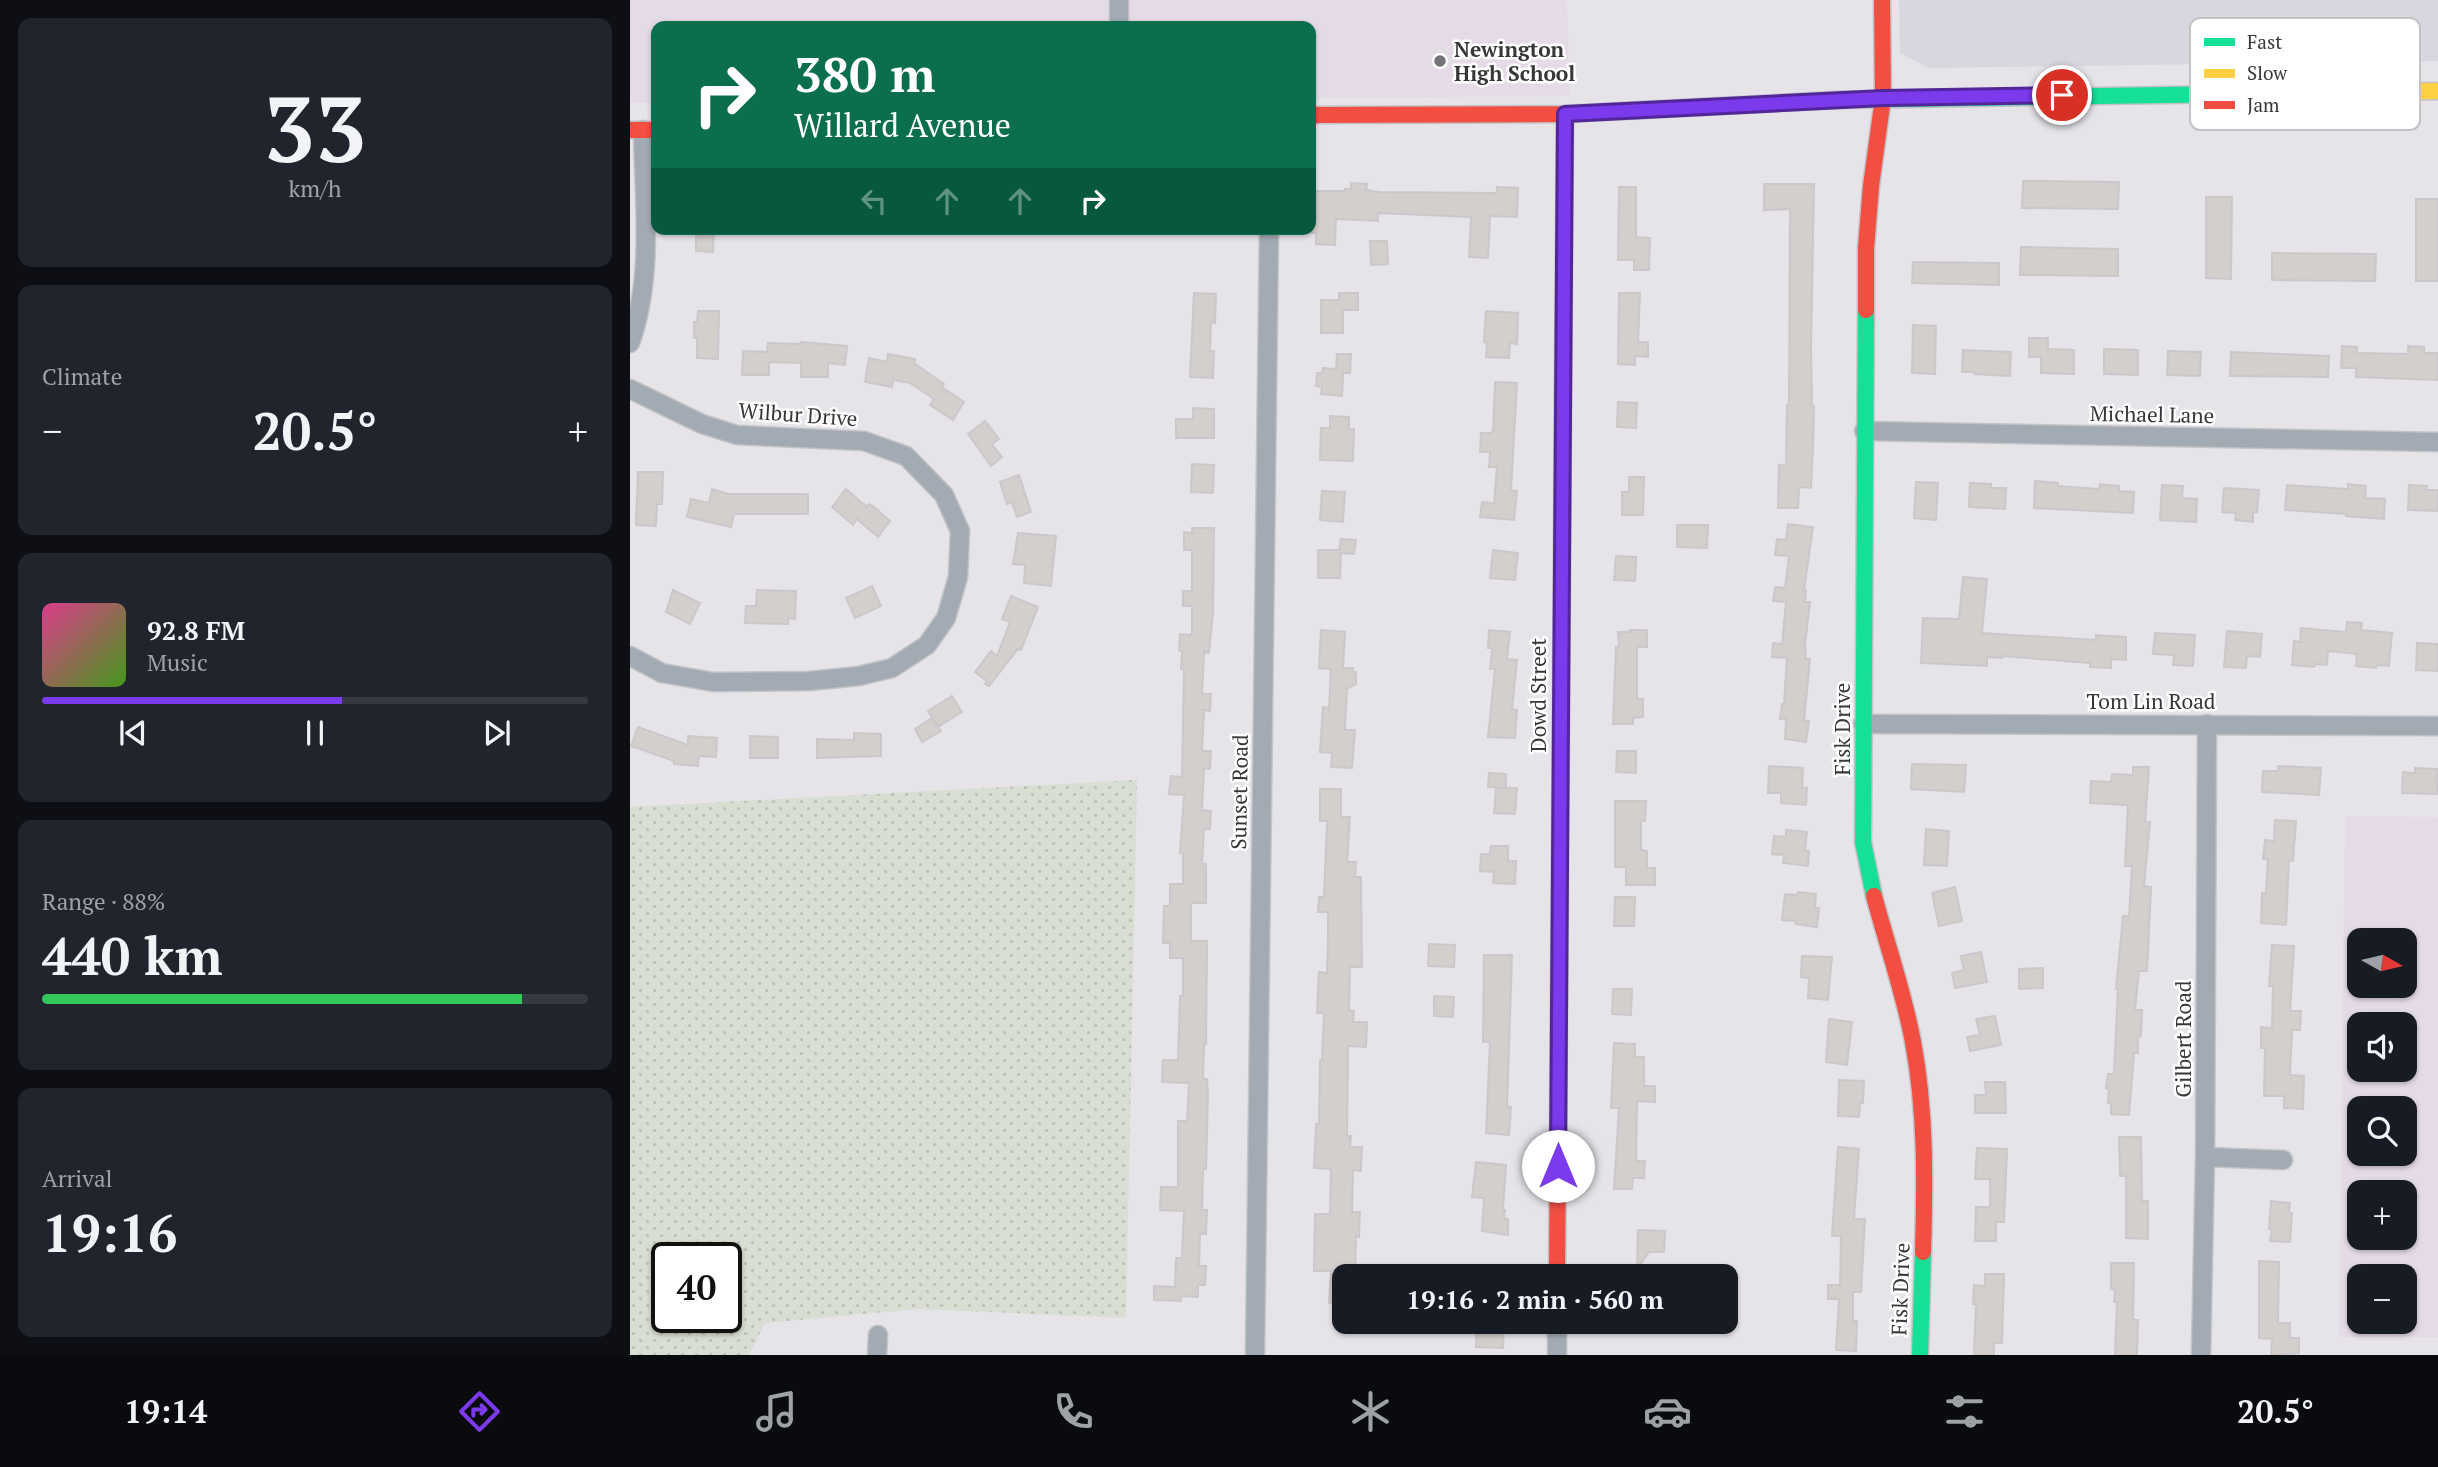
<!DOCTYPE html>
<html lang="en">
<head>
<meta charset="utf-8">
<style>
	:root { --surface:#171b24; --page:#20242c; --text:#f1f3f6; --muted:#9ea1a6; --line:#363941; --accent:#7c3aed }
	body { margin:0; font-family:"PT Serif",serif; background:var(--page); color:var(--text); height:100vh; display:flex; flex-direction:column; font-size:26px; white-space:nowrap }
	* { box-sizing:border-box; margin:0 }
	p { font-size:23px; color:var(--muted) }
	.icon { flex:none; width:38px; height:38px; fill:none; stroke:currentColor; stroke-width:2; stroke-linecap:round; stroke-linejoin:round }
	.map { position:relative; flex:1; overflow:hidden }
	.details { display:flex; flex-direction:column; gap:18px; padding:18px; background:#0d0f14; width:630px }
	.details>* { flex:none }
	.top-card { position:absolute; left:21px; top:21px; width:665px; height:214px; border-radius:14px; box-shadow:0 2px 5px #0004; background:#0b6e4f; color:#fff; overflow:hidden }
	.needle { width:46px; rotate:98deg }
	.tools { position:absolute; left:1717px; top:928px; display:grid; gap:14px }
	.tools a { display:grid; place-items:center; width:70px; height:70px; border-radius:14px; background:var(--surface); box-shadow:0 2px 5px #0004; font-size:35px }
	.speed { position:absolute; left:21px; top:1242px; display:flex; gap:14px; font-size:35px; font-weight:700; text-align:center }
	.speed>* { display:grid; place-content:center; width:91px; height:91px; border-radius:50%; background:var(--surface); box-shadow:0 2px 5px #0004; line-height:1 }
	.speed .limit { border:4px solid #111; border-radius:10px; background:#fff; color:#111 }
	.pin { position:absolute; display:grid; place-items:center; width:60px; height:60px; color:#fff; margin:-30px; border:4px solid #fff; border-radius:50%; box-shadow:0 2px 7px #0007 }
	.me { position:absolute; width:77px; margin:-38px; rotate:0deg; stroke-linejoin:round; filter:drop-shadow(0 0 5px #0008) }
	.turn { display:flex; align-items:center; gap:24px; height:147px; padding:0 28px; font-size:32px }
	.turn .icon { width:91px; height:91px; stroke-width:2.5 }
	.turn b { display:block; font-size:49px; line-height:60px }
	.lanes { display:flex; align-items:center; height:66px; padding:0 28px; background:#0003; justify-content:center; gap:35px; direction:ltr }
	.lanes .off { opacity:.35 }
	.big { font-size:52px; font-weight:800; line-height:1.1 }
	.details .card { flex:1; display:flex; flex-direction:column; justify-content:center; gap:10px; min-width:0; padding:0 24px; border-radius:14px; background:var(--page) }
	.details .dial { align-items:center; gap:0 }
	.dial b { font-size:91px; line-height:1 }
	.song { display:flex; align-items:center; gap:21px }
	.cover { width:84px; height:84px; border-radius:10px; background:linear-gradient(135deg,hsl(330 70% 55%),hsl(100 70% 35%)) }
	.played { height:7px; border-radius:4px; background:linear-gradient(90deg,var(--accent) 55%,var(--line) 55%) }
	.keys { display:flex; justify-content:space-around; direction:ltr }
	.heat { display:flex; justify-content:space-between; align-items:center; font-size:38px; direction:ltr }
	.charge { height:10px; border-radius:5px; background:linear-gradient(90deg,#34c759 88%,var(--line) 0) }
	.trip { position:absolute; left:702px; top:1264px; width:406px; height:70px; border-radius:14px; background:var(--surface); box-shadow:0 2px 5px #0004; font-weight:800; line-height:70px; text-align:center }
	.tab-bar { display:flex; height:112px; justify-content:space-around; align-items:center; background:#090b0e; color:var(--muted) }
	.tab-bar .icon { width:49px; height:49px }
	.tab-bar .active { color:var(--accent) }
	.tab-bar b { font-size:32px; color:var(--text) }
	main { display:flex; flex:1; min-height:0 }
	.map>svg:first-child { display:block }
</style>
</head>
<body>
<main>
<section class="details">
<div class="card dial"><b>33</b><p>km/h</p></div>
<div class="card"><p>Climate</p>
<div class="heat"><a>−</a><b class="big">20.5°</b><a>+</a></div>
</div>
<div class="card">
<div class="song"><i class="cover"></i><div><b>92.8 FM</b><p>Music</p></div></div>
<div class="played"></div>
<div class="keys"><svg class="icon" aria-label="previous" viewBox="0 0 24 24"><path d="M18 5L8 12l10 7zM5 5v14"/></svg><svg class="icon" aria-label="pause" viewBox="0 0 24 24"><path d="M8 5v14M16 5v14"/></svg><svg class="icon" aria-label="next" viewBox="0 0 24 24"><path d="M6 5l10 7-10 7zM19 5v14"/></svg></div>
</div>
<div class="card"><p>Range · 88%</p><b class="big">440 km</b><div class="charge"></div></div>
<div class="card"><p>Arrival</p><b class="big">19:16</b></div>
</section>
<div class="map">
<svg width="1808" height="1355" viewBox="0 0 1808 1355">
	<defs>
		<pattern id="park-dots" width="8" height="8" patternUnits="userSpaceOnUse" patternTransform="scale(1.75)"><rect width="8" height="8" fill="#d9ded2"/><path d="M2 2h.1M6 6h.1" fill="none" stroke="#bbbfb5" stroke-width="1.8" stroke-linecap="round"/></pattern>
	</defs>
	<rect width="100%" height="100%" fill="#e6e4e9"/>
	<path fill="#d9d6e0" d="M1269,0H1808V61L1299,68L1270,53Z"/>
	<path fill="#e5dbe7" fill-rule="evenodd" d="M0,0H937L940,96L681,98V26H26V103H0Z
		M1715,816L1808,817V1337H1709ZM1729,940H1774V985H1729ZM1729,1024H1774V1069H1729ZM1729,1108H1774V1153H1729ZM1729,1192H1774V1237H1729ZM1729,1276H1774V1321H1729Z"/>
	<path fill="url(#park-dots)" fill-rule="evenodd" d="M507,780L496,1318L288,1309L135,1323L119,1355H0V807ZM37,1258H96V1318H37Z"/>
	<path fill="#d4cecc" stroke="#cac8ca" stroke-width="2" d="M1393,181L1489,182L1488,209L1392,208Z
		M721,183L737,184L736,190L749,192L867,193V187L888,188L887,217L860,216L858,258L839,257L841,217L748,213V221L706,219L705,245L686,244V233H681L682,191H715V189H721Z
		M1134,184H1184L1181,345L1182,406H1184L1183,448L1181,488L1169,487L1168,508H1148L1149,465L1156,466L1157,405H1159L1160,209L1134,210Z
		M989,187H1006V237L1020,238L1019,270H1004V260H988Z
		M1576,197H1602L1601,279L1576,278Z
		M1786,199H1808V281H1786Z
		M66,229H84L83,252L66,251Z
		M740,241H757L758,264L741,265Z
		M1391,247L1488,249V276L1390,275Z
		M1642,253L1746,254L1745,281L1642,280Z
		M1283,262L1369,263V285L1282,283Z
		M564,293L586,294L585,323L581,322L580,351H584L583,378L560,377Z
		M709,293H728V310H713V333H691V300H709Z
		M989,293H1010L1008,342H1018V357L1005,356V365L988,364Z
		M68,311H89L88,359L67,358V338H64V322H67Z
		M856,311L888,313L887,344L880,343L879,358L856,357L857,343L854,342Z
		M1283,325L1306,326L1305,374L1282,373Z
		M1399,338H1418V349L1444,350V374L1411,373V357H1399Z
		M171,342L217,346L215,365L198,363V377H171V363L139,362V375H112L113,351L137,352L138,343L171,344Z
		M1712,346L1727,347V353L1778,354V346L1794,347V353H1808V380L1726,377V368H1711Z
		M1474,349L1508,350V375L1474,374Z
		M1333,350L1381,352L1380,376L1344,374V372H1332Z
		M1538,351L1571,352L1570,376L1537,375Z
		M1601,352L1699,356L1698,377L1600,376Z
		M258,354L285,359L284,363L314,384L312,387L334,402L323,420L300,405L304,399L280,383L263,380L262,387L235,382L239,358L257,362Z
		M707,354H721L720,373H713L712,396L691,394L692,387L686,386L687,373H692L693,368L706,369Z
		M865,382L887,383L881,490L887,491L884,520L850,517L852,502L864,503L867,467H859L860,452H850L851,433H861L863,431Z
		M988,402L1007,403L1006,428L987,427Z
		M563,408L584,409V438H546V419H563Z
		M700,416L719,417V429H724L723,461L690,460L691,428H700Z
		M355,421L369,439L362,444L372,457L361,466L338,434Z
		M562,464L584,465L583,493L561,492Z
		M8,472H33L32,504H27L26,526L6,525Z
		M389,475L401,512L387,517L382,502L377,504L370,482Z
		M999,477H1014L1013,515H992V492H999Z
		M1405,481L1428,483V486L1469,489L1470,484L1489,486V491L1504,492L1503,513L1404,508Z
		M1286,482L1308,483L1306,520L1284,518Z
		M1340,483L1361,484V488H1376L1375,509L1339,507Z
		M1718,484L1736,486L1735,498L1755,499L1754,519L1716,516V514L1655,510L1657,485L1718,489Z
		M1532,485L1553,486L1552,498L1567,499L1566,522L1530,520Z
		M1779,485L1797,486L1796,490H1808V511L1778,510Z
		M1594,488L1629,490L1627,512H1623V522L1605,520L1606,513L1592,512Z
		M82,489L98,494H178V514H104L101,527L57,517L61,499L79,503Z
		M216,489L237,507L239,504L243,506L260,521L248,537L227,519L223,525L202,507Z
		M692,491L715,492L713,522L690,520Z
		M1158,524L1183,527L1174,590H1176L1175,602H1180L1175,645L1176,659H1180L1174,721H1179L1176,742L1155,739L1156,719H1150L1152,704H1154L1157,658L1142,657L1143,643L1152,644L1156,602L1143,601L1145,587L1155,588L1159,556L1145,555L1147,539L1156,540Z
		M1047,525H1078L1077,548L1047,547Z
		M562,528H584L583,612L579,653L574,652L572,694H581L580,711L574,710L572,751H581L580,769L574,768L572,810L581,811L580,829H574L572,864H576V903H561V941H577L576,1044H574L573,1079H577L578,1094L576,1169H573L572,1210H577L576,1234H570L569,1266H576L575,1285H568V1297L551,1296V1301L524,1300V1286L545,1287L546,1258H552L554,1211L530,1210L531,1187H548V1121H557L559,1083L532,1082L533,1060H548L550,996H553V958H540V943H533L534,906H540V884H553V853H550L554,795L539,794L541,776L552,777L554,669H551L552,652L549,650L550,634L562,635V606H553V591H562V550H554V532L562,533Z
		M388,533L426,536L421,586L394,583L395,565L383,564Z
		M711,539L726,540L724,554L711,553L710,578H688V550H709Z
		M863,550L888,553L885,580L860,578Z
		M986,556L1006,557L1005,581L984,580Z
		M1333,577L1357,579L1352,633L1466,640V635L1496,637V660L1481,659V668L1460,667V663L1372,656V658L1357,657V666L1291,663L1293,618L1329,619Z
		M242,586L251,606L225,618L216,598Z
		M43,590L70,603L60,624L36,612Z
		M127,590L166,591L165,619L158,618V624L115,623L116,606H126Z
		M381,596L408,607L391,650L388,649L359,686L355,684L357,681L345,672L361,651L367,656L380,622L372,619Z
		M1717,622L1732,623L1731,630L1762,633L1759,666L1747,665L1746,668L1726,666L1727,654L1698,651L1697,665L1685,664L1684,667L1662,665L1664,641L1670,642L1671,628L1716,632Z
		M691,630L715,632L713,668H723V672H726V684L717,689L715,730H725L722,768L701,767L702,753L690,752L693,707L699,708L701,669L689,668Z
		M859,630L880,632L877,659L887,660L882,709L887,710L885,738L858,737L865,669H860L862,648H858Z
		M1000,630H1017V647H1007V699H1013V717L1003,718V724H983L986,647H989L988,632H1000Z
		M1597,631L1632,634L1630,657L1617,656L1616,668L1594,667Z
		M1525,633L1565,635L1563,666L1543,665L1544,655L1523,654Z
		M1787,643L1808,644V671L1786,670Z
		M322,696L332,712L308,727L311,731L292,742L285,729L302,718L307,726L298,711Z
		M8,727L58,745V736L87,738L86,757L69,756L68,766L44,764V761L1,746Z
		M224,733L251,734V756L187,758V739L224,740Z
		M120,736L148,737V758H120Z
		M987,751H1006V773L986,772Z
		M1282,764L1336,765L1334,792L1281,789Z
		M1139,766L1173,768L1172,788H1177L1176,805L1151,803V793H1138Z
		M1648,766L1691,768L1689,795L1632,792L1633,771H1648Z
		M1503,767H1519L1515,822H1520L1514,886L1521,887L1517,971H1509L1505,1010H1512L1511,1036L1508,1037V1053H1504L1499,1115L1481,1114V1103H1478L1479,1089L1476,1088L1478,1074H1484L1488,989H1486L1493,916H1499L1502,866H1495L1498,805L1460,803L1461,781L1481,782L1482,774L1503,775Z
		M1785,768L1808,769L1807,794L1772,793L1773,772L1785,773Z
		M859,773L876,774V788L858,787Z
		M866,788H887L885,814L864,813Z
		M690,789H711V817H720L717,862H726L725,877H731L732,967H720L719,1010L724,1011L723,1022H737L736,1047L718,1046L717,1136H721L720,1147H732L731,1171L723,1170L722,1212H730L729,1237L726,1236L725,1276H714V1303H699L701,1271H684L685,1214H700L701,1169L684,1168L686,1124H689L690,1060H692L694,1013H687L689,972L697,973L698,939V912H688L689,897H694L697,821H690Z
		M985,801H1016L1015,821H1011V850L1017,851V868H1025V885H996V867H985Z
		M1645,820L1666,821L1663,861L1659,860L1656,925L1631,923L1632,893H1636L1638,859H1633L1635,840L1644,841Z
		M1296,829L1319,831L1317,866L1294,865Z
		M1156,830L1177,832L1175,850L1179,851L1178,866L1153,863L1154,855L1142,854L1144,836L1156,837Z
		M861,846H878V861H886L885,884L863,883L864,872L850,871L851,854H860Z
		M1325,887L1332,921L1309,926L1302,893Z
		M1168,892L1186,894L1185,908H1189L1187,927L1165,924L1166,921L1152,920L1155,894L1167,895Z
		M985,897H1005L1004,926H984Z
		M799,944L825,945L824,967L798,966Z
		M1642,945L1664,946L1660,1011H1671L1670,1030H1662L1660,1075L1674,1076L1673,1109L1654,1108V1096H1634L1635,1048H1631V1027L1642,1028L1643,986H1639Z
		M1351,952L1357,982L1325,988L1322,973L1334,970L1331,956Z
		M854,955H882L877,1106L881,1107L879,1135L856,1133L860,1042H853Z
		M1172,956L1202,957L1198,1000L1178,998L1179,978L1171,977Z
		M1413,968V988L1389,989V969Z
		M983,989H1002L1001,1015L982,1014Z
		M804,996L824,997L823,1017L804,1016Z
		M1365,1016L1371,1045L1340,1051L1337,1037L1350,1035L1346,1019Z
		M1199,1019L1222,1022L1217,1065L1196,1062Z
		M984,1043L1005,1044V1057H1014V1086H1025V1102L1007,1101L1006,1161H1015L1014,1178H1003L1002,1189H984L989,1108H981Z
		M1209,1080L1234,1081L1233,1103H1230L1229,1117L1208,1116Z
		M1355,1082H1375L1376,1113H1345V1095H1356Z
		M1489,1137H1511L1512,1201H1518V1239L1496,1238V1176H1490Z
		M1208,1147L1229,1149L1224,1219H1235L1231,1292H1223V1321H1227L1226,1351L1206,1350L1209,1299H1198V1285H1210L1211,1236H1202Z
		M1347,1148L1377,1149L1374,1222H1366V1241H1345L1346,1207H1360V1179H1345Z
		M846,1162L876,1165L873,1210H875L874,1218L878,1219V1235L852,1231L854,1198L842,1197Z
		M1641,1201L1660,1203L1659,1213H1662L1660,1242L1640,1241L1642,1229H1639Z
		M1008,1230L1035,1231L1034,1252H1019L1007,1269Z
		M1629,1261L1649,1262L1648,1323H1660V1338H1669V1353L1641,1355L1642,1339L1629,1338Z
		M1481,1263H1504L1503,1320H1508L1507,1355H1485L1487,1302H1484L1485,1290L1481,1289Z
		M1355,1274H1374L1372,1343H1364V1355H1344L1346,1304H1343L1344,1285L1355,1286Z
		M847,1321H874L873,1348L846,1347Z"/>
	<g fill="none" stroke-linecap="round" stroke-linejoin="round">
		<g stroke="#c3c2c5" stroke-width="21">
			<path id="street" d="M489,0V26
				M0,343C24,276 14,200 13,130
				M0,389L72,424L107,435L234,441L276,456L314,495L330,531L328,577L316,618L297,645L262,668L229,676L179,681L83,682L32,673L0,656
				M1234,431L1808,442
				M1233,724L1808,726
				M1575,1157L1653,1160
				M247,1355L248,1335
				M625,1355L639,229
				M927,1355V1321
				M1571,1355L1575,1157L1577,724"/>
		</g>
		<g stroke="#c3c2c5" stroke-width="19">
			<path id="fast" d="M1206,100L1604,94
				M1236,310L1233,842L1244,896
				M933,384L935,114
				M1290,1355L1293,1252"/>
		</g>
		<g stroke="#c3c2c5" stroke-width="19">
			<path id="slow" d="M1604,94L1808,91
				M931,717L933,384"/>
		</g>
		<g stroke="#c3c2c5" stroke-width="19">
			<path id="jam" d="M681,115L935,114L1206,100
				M0,130H26
				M1236,310V248L1241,186L1253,98L1252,0
				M1244,896C1257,945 1274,993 1283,1042C1296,1111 1295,1182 1293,1252
				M927,1276L931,717"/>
		</g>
		<use href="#street" stroke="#a2abb3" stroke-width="18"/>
		<use href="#fast" stroke="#16e098" stroke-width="16"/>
		<use href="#slow" stroke="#ffcf43" stroke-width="16"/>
		<use href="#jam" stroke="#f24e42" stroke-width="16"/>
	</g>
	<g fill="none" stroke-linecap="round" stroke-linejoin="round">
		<g stroke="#51269a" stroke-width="18">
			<path id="route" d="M928,1166L935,114L1253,98L1432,95"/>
		</g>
		<use href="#route" stroke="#7c3aed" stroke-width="12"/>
	</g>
	<circle fill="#747377" stroke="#fff" stroke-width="2.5" cx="810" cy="61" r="7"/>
	<g text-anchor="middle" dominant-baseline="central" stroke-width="5" stroke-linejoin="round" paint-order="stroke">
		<g font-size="21" font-weight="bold" fill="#373639" stroke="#fff" text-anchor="start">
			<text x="824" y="49">Newington<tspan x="824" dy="24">High School</tspan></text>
		</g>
		<g font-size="21" fill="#373639" stroke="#fff">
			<text transform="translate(168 414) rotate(4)">Wilbur Drive</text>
			<text transform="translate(1522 414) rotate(1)">Michael Lane</text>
			<text transform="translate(908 695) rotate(-90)">Dowd Street</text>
			<text x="1521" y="701">Tom Lin Road</text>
			<text transform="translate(1212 729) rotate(-90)">Fisk Drive</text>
			<text transform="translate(609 792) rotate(-89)">Sunset Road</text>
			<text transform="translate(1553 1039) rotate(-90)">Gilbert Road</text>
			<text transform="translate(1270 1289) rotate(-88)">Fisk Drive</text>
		</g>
	</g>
	<rect x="1560" y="18" width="230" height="112" rx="10" fill="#fff" stroke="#c3c3c4" stroke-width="2"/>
	<rect x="1574" y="38" width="31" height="8" fill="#16e098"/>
	<rect x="1574" y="69" width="31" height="9" fill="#ffcf43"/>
	<rect x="1574" y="101" width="31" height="8" fill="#f24e42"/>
	<g font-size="19" fill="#373639">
		<text x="1617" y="49">Fast</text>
		<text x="1617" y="80">Slow</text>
		<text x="1617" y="112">Jam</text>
	</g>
</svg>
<div class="tools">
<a><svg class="needle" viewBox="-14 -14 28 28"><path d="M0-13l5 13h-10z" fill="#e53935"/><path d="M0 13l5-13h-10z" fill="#9ea1a6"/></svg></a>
<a><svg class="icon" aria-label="sound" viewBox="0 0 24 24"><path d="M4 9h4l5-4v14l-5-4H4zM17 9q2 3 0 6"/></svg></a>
<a><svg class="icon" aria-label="search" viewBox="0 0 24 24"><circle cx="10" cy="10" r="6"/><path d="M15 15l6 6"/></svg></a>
<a>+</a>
<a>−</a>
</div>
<div class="speed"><div class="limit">40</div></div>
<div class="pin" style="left:1432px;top:95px;background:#d93025"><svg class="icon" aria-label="arrive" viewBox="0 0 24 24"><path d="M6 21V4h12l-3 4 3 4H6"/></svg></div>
<svg class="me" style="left:928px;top:1166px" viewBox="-20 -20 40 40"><circle r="19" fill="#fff"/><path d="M0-13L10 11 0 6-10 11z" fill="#7c3aed"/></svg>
<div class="trip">19:16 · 2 min · 560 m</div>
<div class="top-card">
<div class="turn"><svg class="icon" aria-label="right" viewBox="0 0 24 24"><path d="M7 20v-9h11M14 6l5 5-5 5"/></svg><div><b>380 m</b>Willard Avenue</div></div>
<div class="lanes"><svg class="icon off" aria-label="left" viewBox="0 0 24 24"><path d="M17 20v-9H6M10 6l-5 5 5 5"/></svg><svg class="icon off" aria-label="ahead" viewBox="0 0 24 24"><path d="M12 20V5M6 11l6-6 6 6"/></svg><svg class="icon off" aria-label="ahead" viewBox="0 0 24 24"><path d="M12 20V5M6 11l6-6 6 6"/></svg><svg class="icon" aria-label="right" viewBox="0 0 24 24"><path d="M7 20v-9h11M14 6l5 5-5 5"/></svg></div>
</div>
</div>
</main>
<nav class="tab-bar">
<b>19:14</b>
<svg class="icon active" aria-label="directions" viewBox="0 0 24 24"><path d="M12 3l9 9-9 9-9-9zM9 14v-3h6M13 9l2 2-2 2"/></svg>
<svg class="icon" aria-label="music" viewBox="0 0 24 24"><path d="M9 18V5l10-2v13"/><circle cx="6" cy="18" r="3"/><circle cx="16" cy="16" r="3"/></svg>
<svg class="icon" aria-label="phone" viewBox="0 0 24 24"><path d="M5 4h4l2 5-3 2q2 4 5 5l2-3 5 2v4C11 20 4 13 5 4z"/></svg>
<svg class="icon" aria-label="climate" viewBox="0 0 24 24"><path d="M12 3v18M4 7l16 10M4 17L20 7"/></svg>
<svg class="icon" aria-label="car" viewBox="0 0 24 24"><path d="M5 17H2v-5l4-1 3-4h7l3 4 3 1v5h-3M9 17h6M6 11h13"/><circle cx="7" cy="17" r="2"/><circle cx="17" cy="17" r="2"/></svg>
<svg class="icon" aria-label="filters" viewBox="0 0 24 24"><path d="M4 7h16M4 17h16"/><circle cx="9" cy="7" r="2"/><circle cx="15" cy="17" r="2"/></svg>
<b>20.5°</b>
</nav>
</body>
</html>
